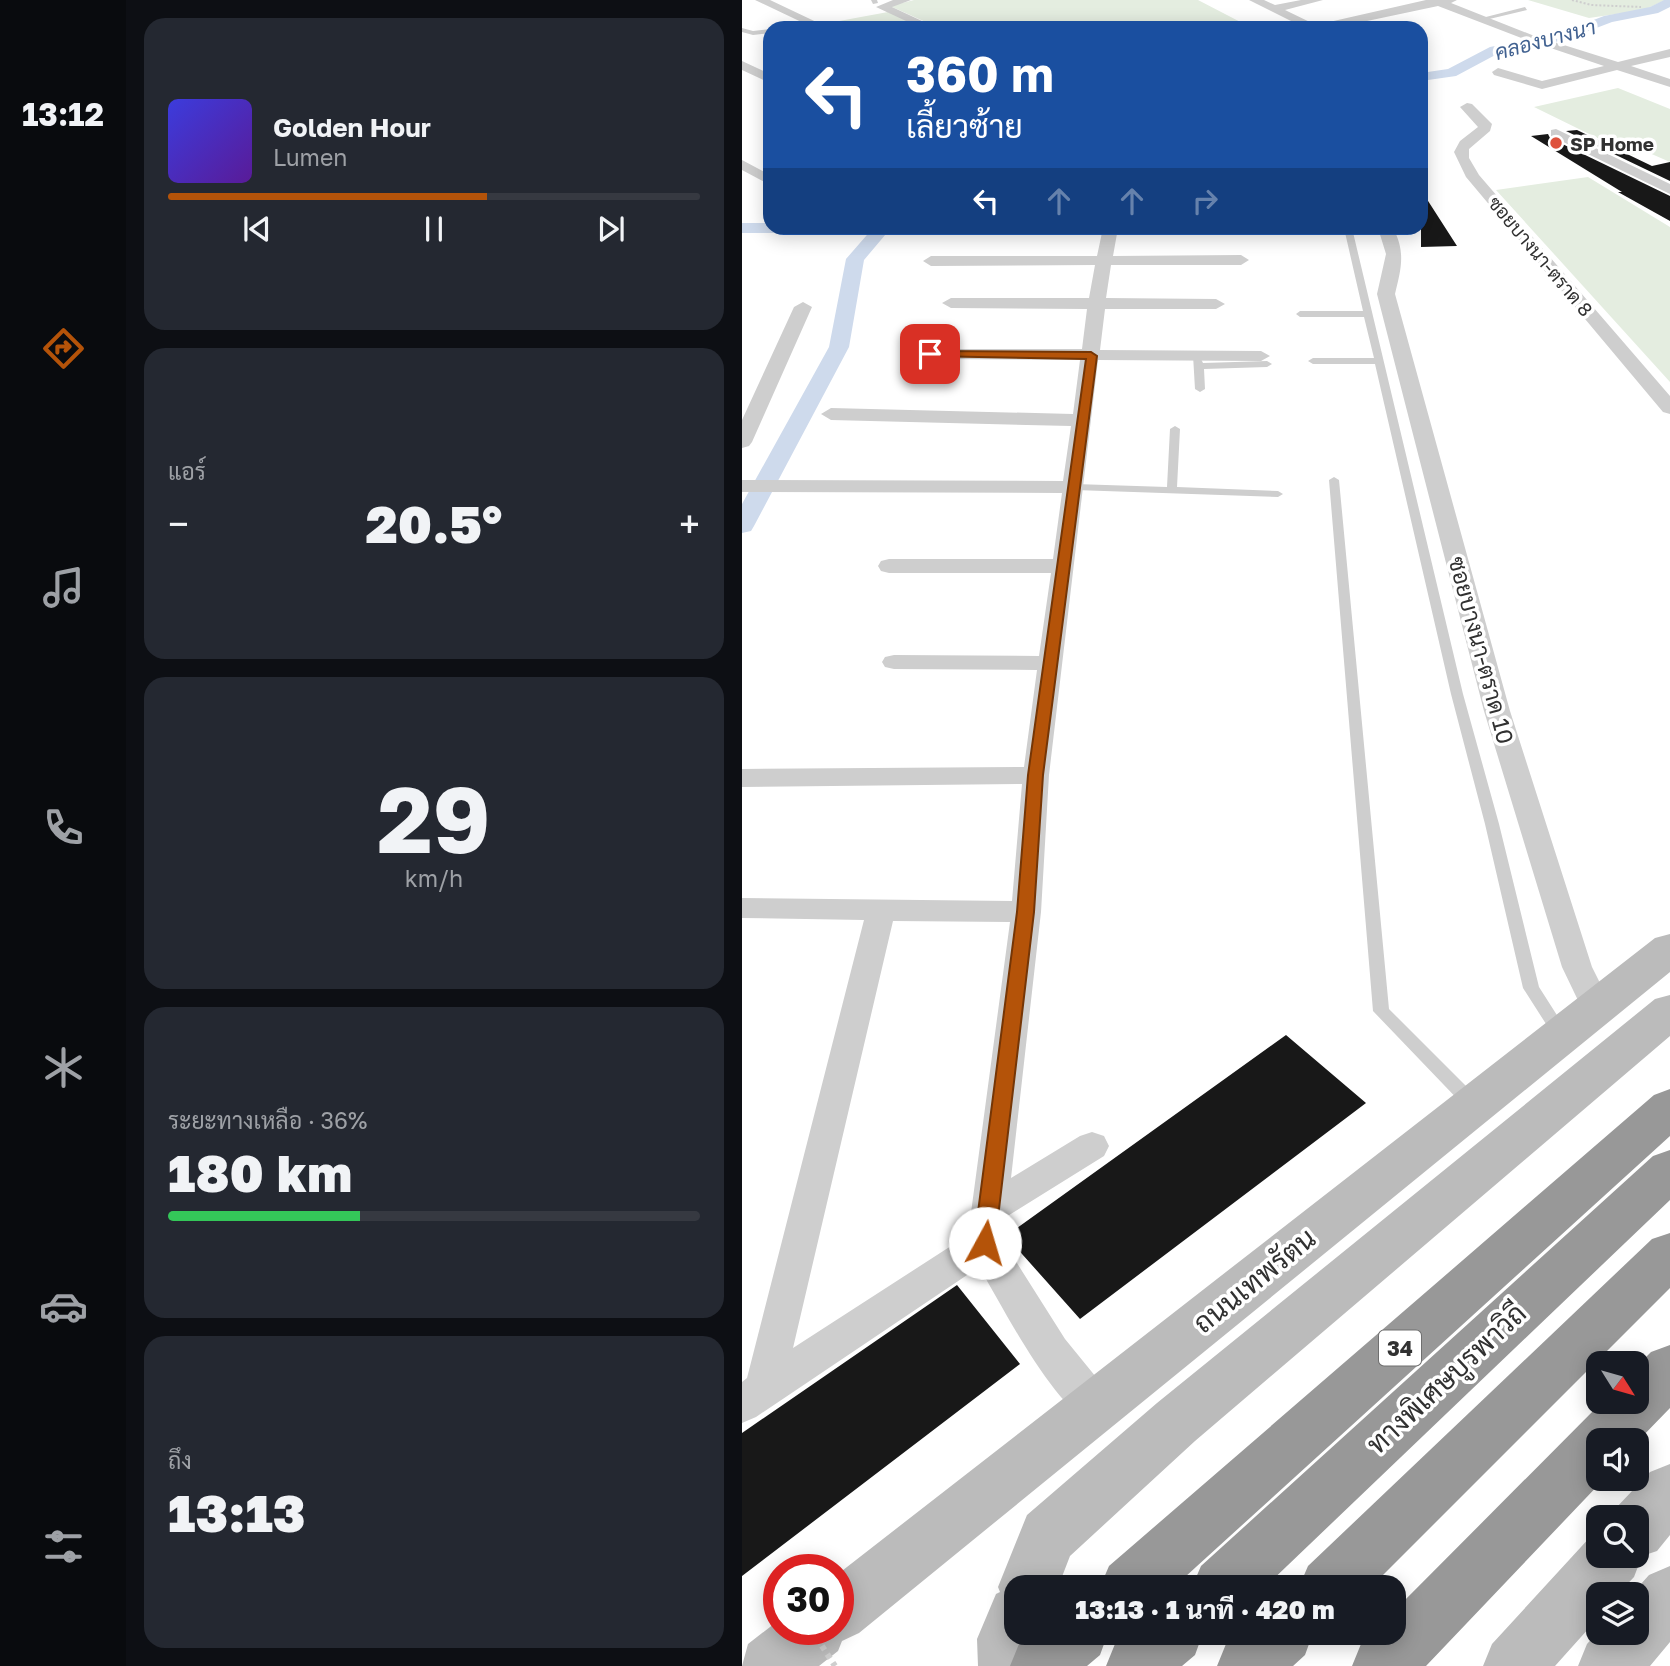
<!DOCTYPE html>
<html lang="th">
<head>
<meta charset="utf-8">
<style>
	:root { --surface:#171b24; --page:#242831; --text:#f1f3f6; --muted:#9ea1a6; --line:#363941; --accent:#b45309 }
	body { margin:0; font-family:"Golos Text",Sarabun,sans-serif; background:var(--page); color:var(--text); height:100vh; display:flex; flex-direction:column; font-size:26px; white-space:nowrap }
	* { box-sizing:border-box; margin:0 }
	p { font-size:23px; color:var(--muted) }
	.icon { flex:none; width:38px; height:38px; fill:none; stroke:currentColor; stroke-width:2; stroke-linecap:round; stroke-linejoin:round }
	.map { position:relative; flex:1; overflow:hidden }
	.details { display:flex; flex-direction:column; gap:18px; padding:18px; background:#0d0f14; width:616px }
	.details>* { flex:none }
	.top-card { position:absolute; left:21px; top:21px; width:665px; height:214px; border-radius:21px; box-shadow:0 4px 18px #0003; background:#1a4fa0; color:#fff; overflow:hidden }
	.needle { width:46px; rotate:127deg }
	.buttons { position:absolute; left:844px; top:1351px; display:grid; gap:14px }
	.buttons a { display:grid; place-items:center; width:63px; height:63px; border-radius:14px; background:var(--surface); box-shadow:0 4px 18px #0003; font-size:35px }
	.speed { position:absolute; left:21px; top:1554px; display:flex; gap:14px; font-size:35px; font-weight:700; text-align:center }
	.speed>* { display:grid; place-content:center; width:91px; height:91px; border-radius:50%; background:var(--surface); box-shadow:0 4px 18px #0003; line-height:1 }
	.speed .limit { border:10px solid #d22; background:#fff; color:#111 }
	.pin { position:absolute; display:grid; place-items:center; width:60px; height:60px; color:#fff; margin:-30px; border-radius:14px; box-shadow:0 4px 10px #0006 }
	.me { position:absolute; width:77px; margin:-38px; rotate:6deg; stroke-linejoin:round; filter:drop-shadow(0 0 5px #0008) }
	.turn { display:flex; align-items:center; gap:24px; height:147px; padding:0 28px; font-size:32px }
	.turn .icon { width:91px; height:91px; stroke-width:2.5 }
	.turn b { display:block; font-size:49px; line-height:60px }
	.lanes { display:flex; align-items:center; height:66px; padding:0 28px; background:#0003; justify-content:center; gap:35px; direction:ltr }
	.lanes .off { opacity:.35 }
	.big { font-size:52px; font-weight:800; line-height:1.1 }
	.details .card { flex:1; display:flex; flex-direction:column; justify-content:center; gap:10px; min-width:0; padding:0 24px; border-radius:21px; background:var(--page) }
	.details .dial { align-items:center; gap:0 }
	.dial b { font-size:91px; line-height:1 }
	.song { display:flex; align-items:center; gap:21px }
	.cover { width:84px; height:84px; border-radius:10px; background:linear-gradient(135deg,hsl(240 70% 55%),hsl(270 70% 35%)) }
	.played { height:7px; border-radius:4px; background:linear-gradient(90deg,var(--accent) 60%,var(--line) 60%) }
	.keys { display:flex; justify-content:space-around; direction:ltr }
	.heat { display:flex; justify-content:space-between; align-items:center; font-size:38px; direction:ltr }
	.charge { height:10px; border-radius:5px; background:linear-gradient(90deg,#34c759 36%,var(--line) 0) }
	.trip { position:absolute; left:262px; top:1575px; width:402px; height:70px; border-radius:21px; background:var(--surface); box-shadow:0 4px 18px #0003; font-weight:800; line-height:70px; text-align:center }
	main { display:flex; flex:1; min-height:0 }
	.dock { display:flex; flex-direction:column; width:126px; justify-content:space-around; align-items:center; background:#090b0e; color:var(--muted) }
	.dock .icon { width:49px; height:49px }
	.dock .current { color:var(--accent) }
	.dock b { font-size:32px; color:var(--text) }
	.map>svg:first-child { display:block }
</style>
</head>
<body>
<main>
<nav class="dock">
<b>13:12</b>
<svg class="icon current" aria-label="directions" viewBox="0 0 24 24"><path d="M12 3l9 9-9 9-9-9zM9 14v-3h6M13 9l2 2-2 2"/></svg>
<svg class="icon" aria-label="music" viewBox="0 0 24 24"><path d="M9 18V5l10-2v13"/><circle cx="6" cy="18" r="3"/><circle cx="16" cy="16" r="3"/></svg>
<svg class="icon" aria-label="phone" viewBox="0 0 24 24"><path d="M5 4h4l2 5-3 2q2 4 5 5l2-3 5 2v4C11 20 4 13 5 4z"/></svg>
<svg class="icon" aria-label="climate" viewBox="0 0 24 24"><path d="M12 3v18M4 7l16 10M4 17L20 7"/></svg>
<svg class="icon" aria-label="car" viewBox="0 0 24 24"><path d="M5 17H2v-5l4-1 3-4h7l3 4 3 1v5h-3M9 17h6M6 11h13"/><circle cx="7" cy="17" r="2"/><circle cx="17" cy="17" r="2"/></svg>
<svg class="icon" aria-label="filters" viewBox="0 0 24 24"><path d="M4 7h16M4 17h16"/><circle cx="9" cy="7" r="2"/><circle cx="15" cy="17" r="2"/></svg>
</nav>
<section class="details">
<div class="card">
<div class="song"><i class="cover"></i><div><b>Golden Hour</b><p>Lumen</p></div></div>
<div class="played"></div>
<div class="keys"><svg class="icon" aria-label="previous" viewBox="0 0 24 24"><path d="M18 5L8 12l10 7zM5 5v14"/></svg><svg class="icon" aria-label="pause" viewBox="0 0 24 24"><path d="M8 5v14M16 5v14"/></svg><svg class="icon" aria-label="next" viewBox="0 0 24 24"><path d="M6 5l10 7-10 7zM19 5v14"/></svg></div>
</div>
<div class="card"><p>แอร์</p>
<div class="heat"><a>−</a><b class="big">20.5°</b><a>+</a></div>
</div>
<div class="card dial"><b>29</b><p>km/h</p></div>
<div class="card"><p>ระยะทางเหลือ · 36%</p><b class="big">180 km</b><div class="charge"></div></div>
<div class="card"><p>ถึง</p><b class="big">13:13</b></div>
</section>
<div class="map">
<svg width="928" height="1666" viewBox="0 0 928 1666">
	<rect width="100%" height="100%" fill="#fff"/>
	<path fill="#e4ede0" d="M172,0H456L510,28H197L148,6Z
		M786,0H923L902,10L847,18Z
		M146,12L183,28H90L81,24Z
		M876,88L928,109V162L905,152L890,155L792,107Z
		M846,177L928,227V382L754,190Z"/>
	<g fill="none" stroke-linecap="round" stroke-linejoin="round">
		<path fill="#cedaec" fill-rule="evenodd" d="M922,0H928V7L916,13L870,22L823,40L757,53L714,76L679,81V73L706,69L748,47L815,34L862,16L908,7Z
			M0,223H28V228H124L115,233H0Z
			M131,228H149L122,260L107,347L12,526L9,531L0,533V504L87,347L104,259Z"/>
	</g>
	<path fill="#181818" d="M835,130L910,166L928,162V181L824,131Z
		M806,134L808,138L928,196V221L876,192H880L789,136Z
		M679,190L715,246L679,247Z
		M544,1035L624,1103L338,1319L264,1236Z
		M215,1285L278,1364L0,1576V1433Z"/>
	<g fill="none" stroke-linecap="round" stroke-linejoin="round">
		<path stroke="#cecece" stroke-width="2" stroke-dasharray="2 2" stroke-linecap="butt" d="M830,0L849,5L899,7"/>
		<path fill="#cecece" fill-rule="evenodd" d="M129,0H135L136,3L131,4Z
			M783,7L785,10L739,21L736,19Z
			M72,22L70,25L40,28L43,26Z
			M0,28L11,31L28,29V33L11,35L0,32Z
			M602,228H610L721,694L757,824L797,987L827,1034L825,1038L819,1040L813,1038L781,988L743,824L709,694L633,364H571L566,361L571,358H632L622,317H558L554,314L558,311H621Z
			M451,355H457L461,363L525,361L530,364L525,367L462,369L463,389L458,392L453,389Z
			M433,426L438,429L435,487L536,491L541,494L536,497L333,490L328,487L333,484L425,487L428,429Z
			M592,477L597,480L647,1009L737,1099L739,1104L737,1109L731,1111L725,1109L631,1011L587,480Z"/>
		<path fill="#cecece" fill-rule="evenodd" d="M13,0H28L87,28H72Z
			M151,0H169L150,7L195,28H179L134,7Z
			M507,0H522L533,5L559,0H581L543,10L574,25L684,0H715L709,3L790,35L876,62L928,49V57L889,66L928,79V87L875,70L800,89L752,75L750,72L756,68L800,81L862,66L782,39L696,6L592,28H563Z
			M0,61L28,74V83L0,70Z
			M725,103L730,104L750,124L748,131L727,149V158L737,175L928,396V414L921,412L724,177L712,152L718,141L736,127L718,107Z
			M814,129L928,184V194L809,136V130Z
			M0,160L28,175V185L0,170Z
			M361,228H376L371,256L499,255L507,260L499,265H369L364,298L474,299L483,304L474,309H363L358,350L519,351L528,356L519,361L356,360L307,775L299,912L269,1178L338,1136L350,1132L362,1136L367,1146L362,1156L264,1217L261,1241L323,1339L367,1393L373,1406L367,1419L353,1425C312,1409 261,1307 237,1267L14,1417L0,1423V1382L5,1378L122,920L0,918V898L270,901L280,784L0,787V769L282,767L295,670L152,669L143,667L140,662L143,657L152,655L297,656L309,573H147L139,571L136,566L139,561L147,559H311L320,493L0,492V480L321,481L329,426L89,420L79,414L89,408L331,414L338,360L188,359L179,354L188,349H340L345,309L209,308L200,303L209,298H347L353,265L189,266L181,261L189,256H355ZM151,921L268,922L226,1235L51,1348Z
			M636,228H651C664,252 659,269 653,294L768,711L850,967L870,1007L865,1015L854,1019L843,1015L820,967L742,711L635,294L644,254Z
			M61,302L70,307L10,442L7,446L0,448V420L52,307Z"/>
		<path fill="#bbb" fill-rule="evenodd" d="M928,934V972L117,1633L100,1641L96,1651L77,1666H0L6,1644L37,1620V1629H96V1574L913,938Z
			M928,995V1036L453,1441L328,1556L316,1587H275V1633H299L298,1666H236L235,1639L254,1594L258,1592L256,1587L285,1515L415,1403L913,999Z
			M928,1464V1535L915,1551L900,1556L892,1577L876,1594H856V1618L813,1666H741L750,1644L850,1535L856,1533V1556H894V1517H870L873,1509L908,1472Z
			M928,1566V1642L908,1666H836L845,1644L856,1632L894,1633V1594H890L907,1575Z"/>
		<path fill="#989898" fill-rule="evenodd" d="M928,1089V1136L432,1587H358L367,1566L912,1095Z
			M928,1150V1200L523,1587H450L459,1566L911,1156Z
			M928,1233V1288L629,1587H557L566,1566L910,1239Z
			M928,1345V1408L894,1443V1440H856V1479H862L684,1666H610L619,1644L630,1633H653V1610L860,1402H894V1367L909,1352Z
			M290,1633H366L358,1655L345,1666H268L277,1644Z
			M386,1633H461L453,1655L440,1666H364L373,1644Z
			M496,1633H571L563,1655L551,1666H475L484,1644Z"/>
		<path stroke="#cecece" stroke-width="6" stroke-dasharray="5 5" stroke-linecap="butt" d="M69,1629L93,1666"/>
	</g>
	<path fill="#b45309" stroke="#753606" stroke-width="2" d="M188,351L349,352L355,356L301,775L292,912L253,1243L250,1249L243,1252L235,1249L232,1243L275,912L286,775L344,359L184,356V352Z"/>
	<circle fill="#de523d" stroke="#fff" stroke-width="2.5" cx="814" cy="143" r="7"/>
	<g text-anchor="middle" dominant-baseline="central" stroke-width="7" stroke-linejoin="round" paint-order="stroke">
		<g font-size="19" font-weight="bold" fill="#313131" stroke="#fff" text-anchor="start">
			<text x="828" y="143">SP Home</text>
		</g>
		<g font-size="19" fill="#313131" stroke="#fff">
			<text transform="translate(799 256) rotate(50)">ซอยบางนา-ตราด 8</text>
		</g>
		<g font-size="21" font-style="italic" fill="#426291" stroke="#fff">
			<text transform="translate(803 39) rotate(-15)">คลองบางนา</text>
		</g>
		<rect fill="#fff" stroke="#6f6f6f" stroke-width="2" x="637" y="1330.5" width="42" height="35" rx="5"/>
		<g font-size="21" font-weight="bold" fill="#313131">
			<text x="658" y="1348">34</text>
		</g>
		<g font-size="23" fill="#313131" stroke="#fff">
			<text transform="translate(740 650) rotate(75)">ซอยบางนา-ตราด 10</text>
		</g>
		<g font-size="28" fill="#313131" stroke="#fff">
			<text transform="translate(512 1280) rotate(-39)">ถนนเทพรัตน</text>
			<text transform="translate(704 1378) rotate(-43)">ทางพิเศษบูรพาวิถี</text>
		</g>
	</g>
</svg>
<div class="buttons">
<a><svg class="needle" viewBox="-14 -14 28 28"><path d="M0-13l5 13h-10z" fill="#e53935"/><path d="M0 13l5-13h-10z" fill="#9ea1a6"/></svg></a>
<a><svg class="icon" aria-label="sound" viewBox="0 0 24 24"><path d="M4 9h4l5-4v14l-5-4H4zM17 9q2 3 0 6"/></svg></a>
<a><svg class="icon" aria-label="search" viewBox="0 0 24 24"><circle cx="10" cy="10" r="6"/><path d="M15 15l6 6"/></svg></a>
<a><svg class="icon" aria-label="layers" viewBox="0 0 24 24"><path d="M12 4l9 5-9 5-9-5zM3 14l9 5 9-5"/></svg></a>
</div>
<div class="speed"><div class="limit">30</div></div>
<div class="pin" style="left:188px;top:354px;background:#d93025"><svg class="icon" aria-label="arrive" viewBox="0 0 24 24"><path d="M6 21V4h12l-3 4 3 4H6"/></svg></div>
<svg class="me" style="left:243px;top:1243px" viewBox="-20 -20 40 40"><circle r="19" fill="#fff"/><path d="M0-13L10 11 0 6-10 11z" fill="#b45309"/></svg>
<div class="trip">13:13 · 1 นาที · 420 m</div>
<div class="top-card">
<div class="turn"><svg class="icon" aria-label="left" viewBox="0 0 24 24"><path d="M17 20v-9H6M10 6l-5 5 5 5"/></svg><div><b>360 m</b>เลี้ยวซ้าย</div></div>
<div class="lanes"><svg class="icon" aria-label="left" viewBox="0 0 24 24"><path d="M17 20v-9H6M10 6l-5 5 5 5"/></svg><svg class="icon off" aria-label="ahead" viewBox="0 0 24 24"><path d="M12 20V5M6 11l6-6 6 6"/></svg><svg class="icon off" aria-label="ahead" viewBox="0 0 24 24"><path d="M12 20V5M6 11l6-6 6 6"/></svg><svg class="icon off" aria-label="right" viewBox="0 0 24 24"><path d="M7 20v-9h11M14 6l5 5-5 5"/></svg></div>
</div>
</div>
</main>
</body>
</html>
